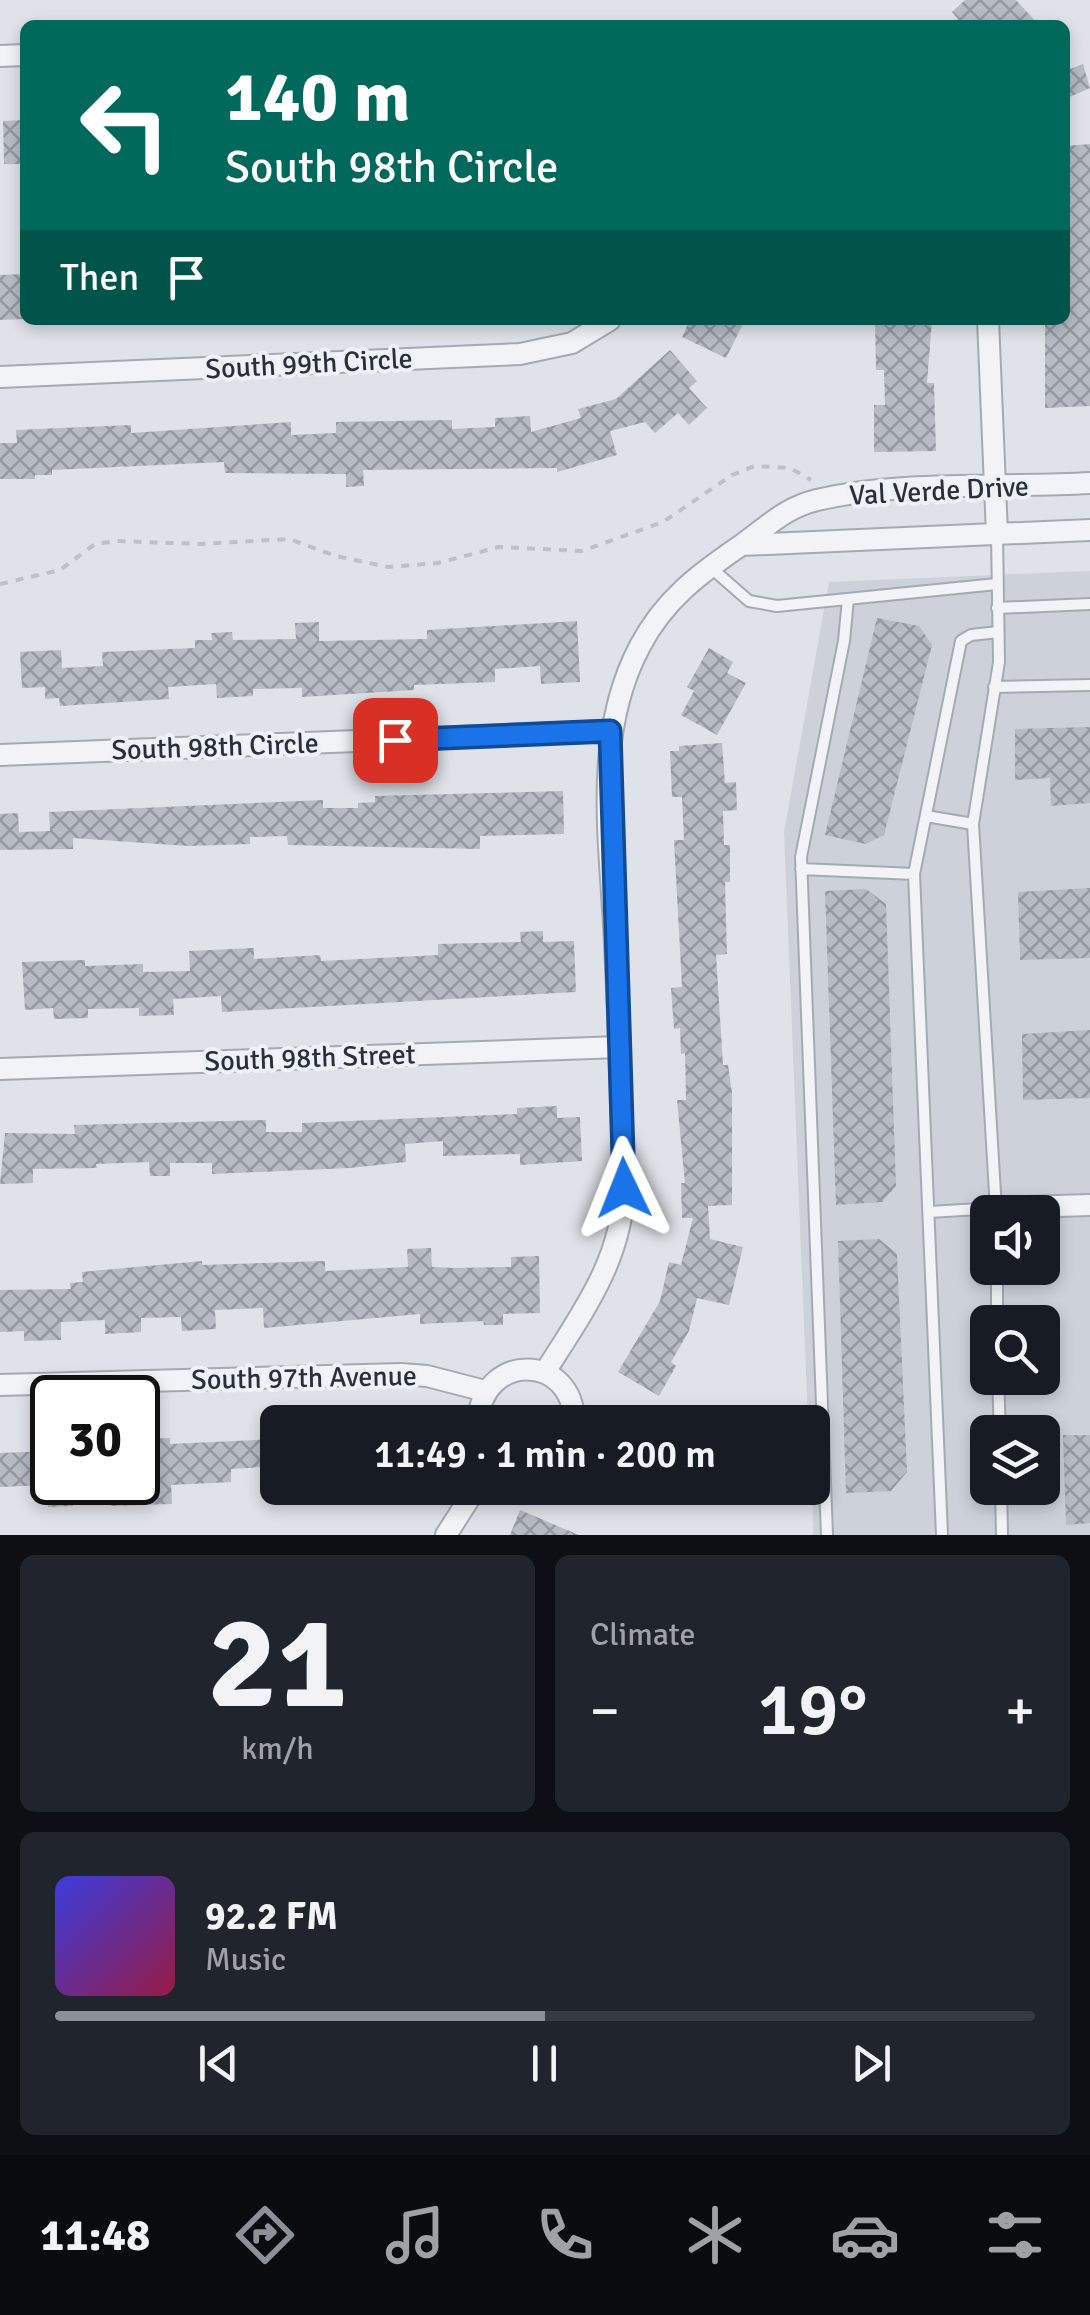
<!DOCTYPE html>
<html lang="en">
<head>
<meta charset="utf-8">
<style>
	:root { --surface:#171b24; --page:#20242c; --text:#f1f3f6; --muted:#9ea1a6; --line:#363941; --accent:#8c9099 }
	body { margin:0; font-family:Signika,sans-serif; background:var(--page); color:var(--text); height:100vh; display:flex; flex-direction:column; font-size:38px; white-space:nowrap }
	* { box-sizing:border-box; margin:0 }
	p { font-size:32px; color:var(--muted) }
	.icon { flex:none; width:55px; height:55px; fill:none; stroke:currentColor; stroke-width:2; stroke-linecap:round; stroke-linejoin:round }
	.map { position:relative; height:1535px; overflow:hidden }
	.panel { display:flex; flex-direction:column; gap:20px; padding:20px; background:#0d0f14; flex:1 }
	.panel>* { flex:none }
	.guide { position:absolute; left:20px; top:20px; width:1050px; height:305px; border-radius:15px; box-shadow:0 5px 15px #0003; background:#00695c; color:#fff; overflow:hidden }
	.tools { position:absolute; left:970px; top:1195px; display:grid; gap:20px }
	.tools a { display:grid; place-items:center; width:90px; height:90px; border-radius:15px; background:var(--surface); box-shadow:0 5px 15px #0003; font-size:50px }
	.speed { position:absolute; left:30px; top:1375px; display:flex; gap:20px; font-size:50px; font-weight:700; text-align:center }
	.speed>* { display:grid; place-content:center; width:130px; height:130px; border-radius:50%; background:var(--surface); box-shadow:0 5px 15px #0003; line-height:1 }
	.speed .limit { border:5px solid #111; border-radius:15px; background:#fff; color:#111 }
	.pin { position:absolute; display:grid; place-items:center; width:85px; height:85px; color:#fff; margin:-42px; border-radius:20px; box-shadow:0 5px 15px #0006 }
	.me { position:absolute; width:110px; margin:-55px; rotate:358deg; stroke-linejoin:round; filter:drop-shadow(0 0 8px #0008) }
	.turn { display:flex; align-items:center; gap:35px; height:210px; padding:0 40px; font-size:45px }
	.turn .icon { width:130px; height:130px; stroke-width:2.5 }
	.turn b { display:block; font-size:70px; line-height:85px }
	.then { display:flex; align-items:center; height:95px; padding:0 40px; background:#0003; gap:20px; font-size:38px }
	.big { font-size:75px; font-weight:600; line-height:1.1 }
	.panel .card { flex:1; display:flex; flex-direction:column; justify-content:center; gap:15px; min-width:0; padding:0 35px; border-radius:15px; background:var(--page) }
	.panel .dial { align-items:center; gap:0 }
	.dial b { font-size:130px; line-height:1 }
	.song { display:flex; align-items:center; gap:30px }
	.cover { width:120px; height:120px; border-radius:15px; background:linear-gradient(135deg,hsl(240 70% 55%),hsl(340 70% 35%)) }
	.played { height:10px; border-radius:5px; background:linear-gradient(90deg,var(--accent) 50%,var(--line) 50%) }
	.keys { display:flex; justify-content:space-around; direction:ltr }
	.heat { display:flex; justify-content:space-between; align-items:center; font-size:55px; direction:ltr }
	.panel .tiles { flex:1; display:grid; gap:20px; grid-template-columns:1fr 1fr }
	.card:last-child { grid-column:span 2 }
	.trip { position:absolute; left:260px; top:1405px; width:570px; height:100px; border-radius:15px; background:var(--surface); box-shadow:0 5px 15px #0003; font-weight:600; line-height:100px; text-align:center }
	.tabs { display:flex; height:160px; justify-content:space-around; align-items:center; background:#090b0e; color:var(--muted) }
	.tabs .icon { width:70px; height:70px }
	.tabs .current { color:var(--accent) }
	.tabs b { font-size:45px; color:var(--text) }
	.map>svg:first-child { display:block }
</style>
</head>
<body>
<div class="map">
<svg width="1090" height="1535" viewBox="0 0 1090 1535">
	<defs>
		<pattern id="building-cross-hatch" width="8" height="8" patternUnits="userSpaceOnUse" patternTransform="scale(2.5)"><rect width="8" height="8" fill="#b6bbc4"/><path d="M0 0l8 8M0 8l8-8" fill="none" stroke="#9498a1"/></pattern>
	</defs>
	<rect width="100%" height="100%" fill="#dfe2e8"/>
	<path fill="#cdd1d9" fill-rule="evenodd" d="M1090,571V1535H813L812,1422H808L784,832L829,582ZM988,1212H1042V1268H988ZM988,1322H1042V1378H988ZM988,1432H1042V1488H988Z"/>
	<path fill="url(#building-cross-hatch)" d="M965,0H1016L1039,25H963L952,12Z
		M1083,64L1090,88L1065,99V71Z
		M25,120V164H4L3,121Z
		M1090,144V406L1045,408V320H1065V146Z
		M25,274V319L0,320V275Z
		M690,320H745L726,358L682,337Z
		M875,320H932L927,383H934L936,451L874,452V405H885L884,370H876Z
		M670,350L697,381L689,388L707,408L689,425L678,413L655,433L645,422L610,431L617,455L557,472V468L363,470L364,486L346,487V474L225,473L224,462L52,470V475H35V479H0V443H17L16,430L131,425V433L291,422V435L336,433V422L452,420V429L495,427V418L530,416L531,432L581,418L578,409L616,399Z
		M877,618L919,626L932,645L884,835L866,844L825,835Z
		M577,621L580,682L541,684L540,666L495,669V682L414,685V690L302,697V688L253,689V696L217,698L216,684L168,687L169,699L60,706L59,698L45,699V687L22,688L20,652L61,650L62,668L103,666L102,652L195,648V640H212L211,633L232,632L233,640L296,639L295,623L319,622V641L427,639V630Z
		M709,648L733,662L727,673L746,683L717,735L681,715L694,691L687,687Z
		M1090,727V803L1051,806L1050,778L1015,780V729Z
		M722,743L725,783L736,782L737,810L723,811L724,845H730V882H725L727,954L716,955L723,1065H728L732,1093V1205L708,1206L710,1239L743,1247L729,1305L697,1298L689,1331L671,1362L676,1366L659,1396L618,1372L660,1301L669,1262L681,1265L693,1218H682L681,1183H685L677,1100H686L685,1053L681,1054L680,1028L674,1029L671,988L682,987L674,840H684L682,797H672L670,751H679V746Z
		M563,791L564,834L480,836V849L288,845L287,836L250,837V844L188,846L73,838V849L0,850V814L18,813L19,832L50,831L49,812L323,800V808H358V803L375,802V796Z
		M1090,888V958L1020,960L1018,892Z
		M866,889L886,904L896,1186L882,1202L836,1205L825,891Z
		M543,931V942L574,941L576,992L222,1012L221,996L173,999L174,1015L139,1016V1008L88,1009V1018L54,1019L53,1008L25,1010L22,962L85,960V966L143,964V972L190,971L189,951L254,948V959L320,955L321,961L438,955V944L521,942L520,932Z
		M1090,1030V1098L1023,1100L1022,1034Z
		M557,1106V1118L580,1117L582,1161L520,1165V1154L443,1156V1141L405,1144L406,1162L350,1168L212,1174V1163H170V1176H150L149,1162L96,1164L97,1168L33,1169V1183L0,1184L5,1133L75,1134L74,1125L266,1120V1132H302V1123L517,1114V1108Z
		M879,1239L897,1254L907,1472L891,1491L846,1493L838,1241Z
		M431,1248L432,1267L452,1268L511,1267V1257L539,1256L540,1313L503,1314V1325H484L483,1321L420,1324V1314L264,1328L263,1308L215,1310L216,1329L182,1331L181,1317L141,1318V1332L105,1334V1320L61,1322V1340L24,1341V1331L0,1332V1290L71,1289L70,1283L83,1282L82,1272L202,1261V1265L325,1261V1271L408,1267L407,1249Z
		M1063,1435H1090V1523L1066,1525Z
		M170,1438V1444L278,1439V1466L231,1469V1482L171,1485L172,1504L111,1506L110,1482H138L141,1439Z
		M52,1451V1482H72L73,1506L48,1507L47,1485L0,1487V1453Z
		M520,1510L579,1535H510Z"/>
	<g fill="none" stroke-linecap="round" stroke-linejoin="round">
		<g stroke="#a5a9b2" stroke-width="14">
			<path id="service" d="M709,566L749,601L777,606L997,584
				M997,608L1090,604
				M994,687L1090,685
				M926,816L973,824
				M801,869L914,874
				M996,1210L973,824L999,662L997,534
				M929,1212L996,1208
				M997,1268V1322
				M998,1378L1000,1432
				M1001,1488L1002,1535
				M827,1535L801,857L844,641L848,599
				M942,1535L914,874L961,641L971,635L998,632"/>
		</g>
		<g stroke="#a5a9b2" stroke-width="24">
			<path id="minor" d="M0,56L25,55
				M988,320L997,534
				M0,377L520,354L572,343L610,320
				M742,545L1090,530
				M0,755L610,731
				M0,1069L620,1047
				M996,1208L1090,1205
				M545,1372C582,1313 622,1260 624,1188C621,1107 619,1026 615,945C611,845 591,738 640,646C664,600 699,574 740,546C767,527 784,508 817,500C902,480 1003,488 1090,483
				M0,1385L401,1374L427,1376L485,1391
				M478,1422C482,1351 574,1353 574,1422
				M446,1535L476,1488"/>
		</g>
		<path stroke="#bdc0c6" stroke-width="4" stroke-dasharray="8 8" stroke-linecap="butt" d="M0,584L60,570L95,544L117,541L200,544L289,539L336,556L388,567L438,563L499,547L582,551L663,522L732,475L755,466L790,468L811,480"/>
		<use href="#service" stroke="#f1f3f6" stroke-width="10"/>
		<use href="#minor" stroke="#f1f3f6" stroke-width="20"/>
	</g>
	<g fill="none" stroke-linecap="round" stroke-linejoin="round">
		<g stroke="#114b97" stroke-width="25">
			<path id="route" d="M395,740L610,731L624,1188"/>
		</g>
		<use href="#route" stroke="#1a73e8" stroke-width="18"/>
	</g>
	<g text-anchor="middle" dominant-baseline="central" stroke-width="8" stroke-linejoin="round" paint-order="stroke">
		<g font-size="28" fill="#292f3e" stroke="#eef1f5">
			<text transform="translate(309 364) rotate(-3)">South 99th Circle</text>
			<text transform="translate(939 491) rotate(-3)">Val Verde Drive</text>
			<text transform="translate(215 747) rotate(-2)">South 98th Circle</text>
			<text transform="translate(310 1058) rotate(-2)">South 98th Street</text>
			<text transform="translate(304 1378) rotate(-1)">South 97th Avenue</text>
		</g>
	</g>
</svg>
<div class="tools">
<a><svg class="icon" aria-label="sound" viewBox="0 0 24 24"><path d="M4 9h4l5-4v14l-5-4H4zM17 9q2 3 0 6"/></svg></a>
<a><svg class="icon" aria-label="search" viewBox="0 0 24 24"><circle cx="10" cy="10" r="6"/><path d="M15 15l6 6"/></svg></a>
<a><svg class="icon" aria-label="layers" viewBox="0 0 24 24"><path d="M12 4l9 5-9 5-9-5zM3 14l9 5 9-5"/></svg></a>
</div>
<div class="speed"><div class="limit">30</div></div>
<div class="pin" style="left:395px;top:740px;background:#d93025"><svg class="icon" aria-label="arrive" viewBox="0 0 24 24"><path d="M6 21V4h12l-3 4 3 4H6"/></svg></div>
<svg class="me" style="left:624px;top:1188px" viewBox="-20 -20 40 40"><path d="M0-17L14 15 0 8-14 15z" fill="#1a73e8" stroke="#fff" stroke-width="4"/></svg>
<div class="trip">11:49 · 1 min · 200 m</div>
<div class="guide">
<div class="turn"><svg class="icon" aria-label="left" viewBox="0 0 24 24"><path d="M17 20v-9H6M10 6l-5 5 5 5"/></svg><div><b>140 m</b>South 98th Circle</div></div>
<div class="then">Then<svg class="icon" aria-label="arrive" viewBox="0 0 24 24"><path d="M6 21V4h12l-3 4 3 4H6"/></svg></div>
</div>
</div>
<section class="panel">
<div class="tiles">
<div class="card dial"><b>21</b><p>km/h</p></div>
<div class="card"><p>Climate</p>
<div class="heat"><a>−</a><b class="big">19°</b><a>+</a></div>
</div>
<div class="card">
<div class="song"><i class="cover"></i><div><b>92.2 FM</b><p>Music</p></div></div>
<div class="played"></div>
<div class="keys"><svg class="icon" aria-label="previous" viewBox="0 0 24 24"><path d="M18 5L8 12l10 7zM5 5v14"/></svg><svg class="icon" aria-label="pause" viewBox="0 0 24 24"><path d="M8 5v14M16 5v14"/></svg><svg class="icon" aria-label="next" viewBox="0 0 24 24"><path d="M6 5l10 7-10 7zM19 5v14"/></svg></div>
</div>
</div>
</section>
<nav class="tabs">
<b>11:48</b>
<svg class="icon current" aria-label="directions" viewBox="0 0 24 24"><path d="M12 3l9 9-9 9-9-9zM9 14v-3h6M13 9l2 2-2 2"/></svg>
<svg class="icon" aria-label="music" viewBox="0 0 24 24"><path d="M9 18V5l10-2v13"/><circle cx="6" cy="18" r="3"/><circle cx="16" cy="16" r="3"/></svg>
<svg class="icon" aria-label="phone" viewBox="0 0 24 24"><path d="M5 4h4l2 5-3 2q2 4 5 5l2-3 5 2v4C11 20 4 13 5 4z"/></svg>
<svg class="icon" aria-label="climate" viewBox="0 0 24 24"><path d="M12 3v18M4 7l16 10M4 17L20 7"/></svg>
<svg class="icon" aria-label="car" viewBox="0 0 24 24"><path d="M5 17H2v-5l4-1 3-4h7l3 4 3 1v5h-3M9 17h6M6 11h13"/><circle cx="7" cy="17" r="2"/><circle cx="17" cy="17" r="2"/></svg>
<svg class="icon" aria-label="filters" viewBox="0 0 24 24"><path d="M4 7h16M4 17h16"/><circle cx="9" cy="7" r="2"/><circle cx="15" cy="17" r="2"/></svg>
</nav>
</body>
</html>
